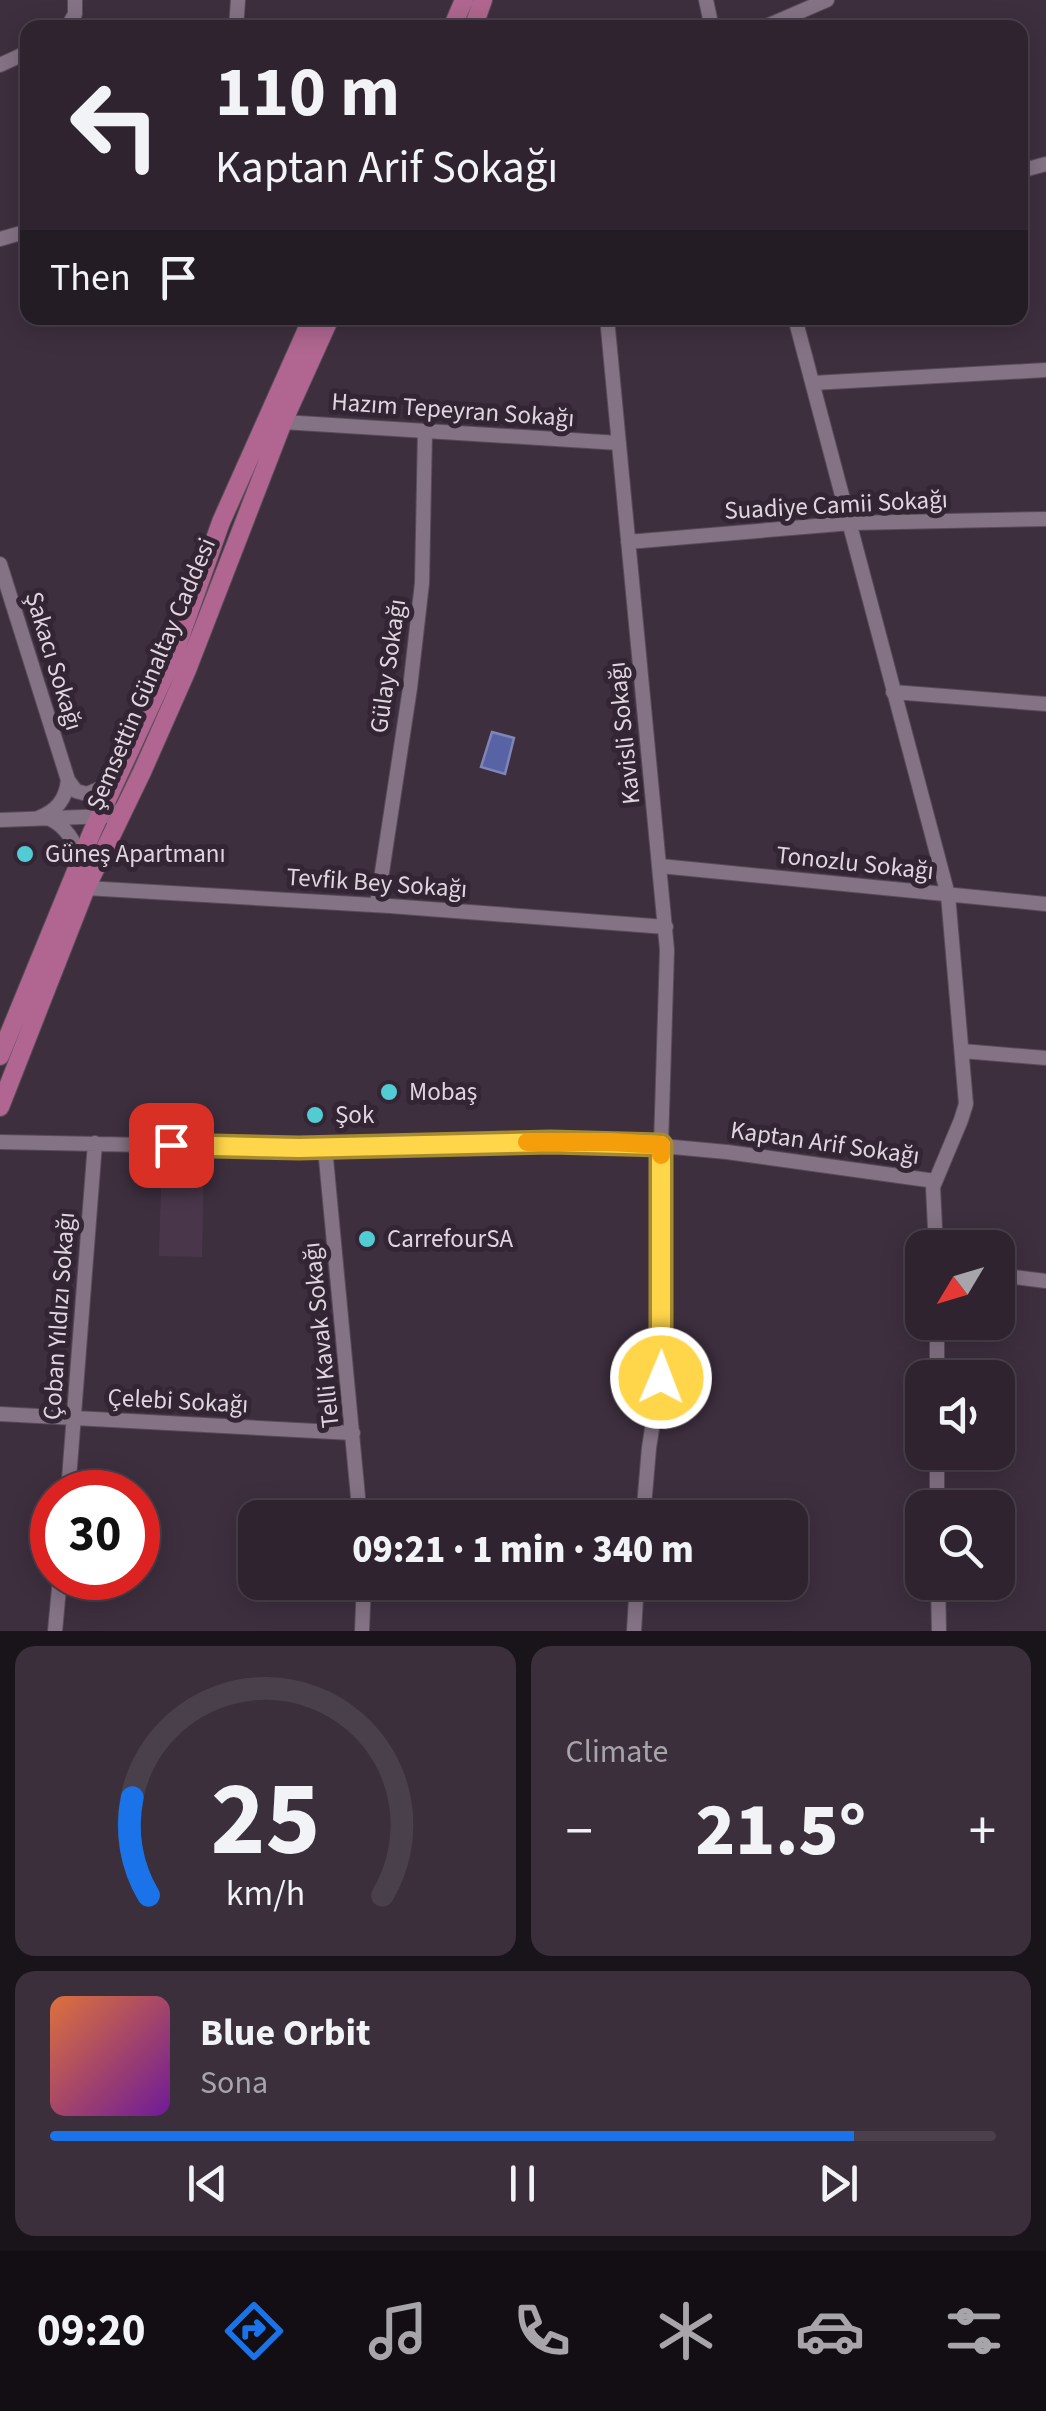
<!DOCTYPE html>
<html lang="en">
<head>
<meta charset="utf-8">
<style>
	:root { --surface:#2e232f; --page:#3a2f3b; --text:#f1f3f6; --muted:#a7a4aa; --line:#49404b; --accent:#1a73e8 }
	body { margin:0; font-family:"Source Sans 3",sans-serif; background:var(--page); color:var(--text); height:100vh; display:flex; flex-direction:column; font-size:38px; white-space:nowrap }
	* { box-sizing:border-box; margin:0 }
	p { font-size:32px; color:var(--muted) }
	.icon { flex:none; width:55px; height:55px; fill:none; stroke:currentColor; stroke-width:2; stroke-linecap:round; stroke-linejoin:round }
	.map { position:relative; height:1631px; overflow:hidden }
	.side { display:flex; flex-direction:column; gap:15px; padding:15px; background:#19131a; flex:1 }
	.side>* { flex:none }
	.hud { position:absolute; left:20px; top:20px; width:1008px; height:305px; border-radius:20px; box-shadow:0 5px 25px #0003,0 0 0 2px var(--line); background:#2e232f; color:var(--text); overflow:hidden }
	.needle { width:65px; rotate:232deg }
	.controls { position:absolute; left:905px; top:1230px; display:grid; gap:20px }
	.controls a { display:grid; place-items:center; width:110px; height:110px; border-radius:20px; background:var(--surface); box-shadow:0 5px 25px #0003,0 0 0 2px var(--line); font-size:50px }
	.speed { position:absolute; left:30px; top:1470px; display:flex; gap:20px; font-size:50px; font-weight:700; text-align:center }
	.speed>* { display:grid; place-content:center; width:130px; height:130px; border-radius:50%; background:var(--surface); box-shadow:0 5px 25px #0003,0 0 0 2px var(--line); line-height:1 }
	.speed .limit { border:15px solid #d22; background:#fff; color:#111 }
	.pin { position:absolute; display:grid; place-items:center; width:85px; height:85px; color:#fff; margin:-42px; border-radius:20px; box-shadow:0 5px 15px #0006 }
	.me { position:absolute; width:110px; margin:-55px; rotate:1deg; stroke-linejoin:round; filter:drop-shadow(0 0 8px #0008) }
	.turn { display:flex; align-items:center; gap:35px; height:210px; padding:0 30px; font-size:45px }
	.turn .icon { width:130px; height:130px; stroke-width:2.5 }
	.turn b { display:block; font-size:70px; line-height:85px }
	.then { display:flex; align-items:center; height:95px; padding:0 30px; background:#0003; gap:20px; font-size:38px }
	.big { font-size:75px; font-weight:800; line-height:1.1 }
	.side .card { flex:1; display:flex; flex-direction:column; justify-content:center; gap:15px; min-width:0; padding:0 35px; border-radius:20px; background:var(--page) }
	.side .dial { align-items:center; gap:0 }
	.dial svg { height:260px; overflow:visible; fill:none; stroke:var(--line); stroke-width:7; stroke-linecap:round; text-anchor:middle }
	.dial text { fill:var(--text); stroke:none }
	.song { display:flex; align-items:center; gap:30px }
	.cover { width:120px; height:120px; border-radius:15px; background:linear-gradient(135deg,hsl(20 70% 55%),hsl(280 70% 35%)) }
	.played { height:10px; border-radius:5px; background:linear-gradient(90deg,var(--accent) 85%,var(--line) 85%) }
	.keys { display:flex; justify-content:space-around; direction:ltr }
	.heat { display:flex; justify-content:space-between; align-items:center; font-size:55px; direction:ltr }
	.side .tiles { flex:1; display:grid; gap:15px; grid-template-columns:1fr 1fr }
	.card:last-child { grid-column:span 2 }
	.trip { position:absolute; left:238px; top:1500px; width:570px; height:100px; border-radius:20px; background:var(--surface); box-shadow:0 5px 25px #0003,0 0 0 2px var(--line); font-weight:800; line-height:100px; text-align:center }
	.tabs { display:flex; height:160px; justify-content:space-around; align-items:center; background:#120e13; color:var(--muted) }
	.tabs .icon { width:70px; height:70px }
	.tabs .on { color:var(--accent) }
	.tabs b { font-size:45px; color:var(--text) }
	.map>svg:first-child { display:block }
</style>
</head>
<body>
<div class="map">
<svg width="1046" height="1631" viewBox="0 0 1046 1631">
	<rect width="100%" height="100%" fill="#3e2f3f"/>
	<path fill="#4a364b" d="M162,1157L204,1158L202,1257L159,1256Z"/>
	<path fill="#5863a6" stroke="#8085b7" stroke-width="2.5" d="M492,732L514,738L505,774L481,767Z"/>
	<g fill="none" stroke-linecap="round" stroke-linejoin="round">
		<g stroke="#594c5a" stroke-width="16">
			<path id="minor" d="M706,0L712,28
				M67,28L75,14V0
				M236,28L238,0
				M762,28L827,0
				M0,65L28,52
				M1020,171L1046,164
				M0,239L28,231
				M607,318L667,950L661,1145V1370L649,1448L643,1518
				M795,318L948,895L966,1104L961,1120L933,1187L936,1248
				M813,383L1046,370
				M283,422L619,443
				M628,542L851,523L1046,519
				M0,564L68,780C66,799 57,811 38,818
				M893,692L1046,704
				M68,780L76,791L87,794L101,788L118,773
				M48,818C65,825 76,842 80,860
				M0,820L109,816L119,811L125,805
				M660,866L1046,904
				M86,888L390,906L666,927
				M377,905L410,688L422,583L425,431
				M962,1051L1046,1058
				M0,1142L299,1148L430,1143H630L727,1152L935,1181
				M325,1148L360,1518
				M998,1275L1046,1281
				M937,1322V1378
				M0,1414L353,1433
				M937,1452V1508
				M68,1492L95,1143
				M938,1582L939,1631
				M55,1631L60,1578
				M362,1631L364,1582
				M634,1631L637,1582"/>
		</g>
		<g stroke="#594c5a" stroke-width="20">
			<path id="major" d="M452,28L464,0
				M473,28L483,0
				M0,1056L92,832L172,660L221,522L312,318
				M0,1107L86,888L142,772L187,670L283,422L330,318"/>
		</g>
		<use href="#minor" stroke="#847385" stroke-width="14"/>
		<use href="#major" stroke="#b06690" stroke-width="18"/>
	</g>
	<g fill="none" stroke-linecap="round" stroke-linejoin="round">
		<g stroke="#a68a30" stroke-width="25">
			<path id="route" d="M171,1145L299,1148L551,1142L661,1145V1378"/>
		</g>
		<use href="#route" stroke="#ffd54a" stroke-width="18"/>
		<path stroke="#f59e0b" stroke-width="18" d="M527,1142H610L661,1145V1155"/>
	</g>
	<g fill="#51ccd2" stroke="#342535" stroke-width="4">
		<circle cx="25" cy="854" r="10"/>
		<circle cx="389" cy="1092" r="10"/>
		<circle cx="315" cy="1115" r="10"/>
		<circle cx="367" cy="1239" r="10"/>
	</g>
	<g text-anchor="middle" dominant-baseline="central" stroke-width="10" stroke-linejoin="round" paint-order="stroke">
		<g font-size="25" fill="#dfd5df" stroke="#342535">
			<text transform="translate(453 410) rotate(4)">Hazım Tepeyran Sokağı</text>
			<text transform="translate(836 505) rotate(-3)">Suadiye Camii Sokağı</text>
			<text transform="translate(54 661) rotate(73)">Şakacı Sokağı</text>
			<text transform="translate(388 666) rotate(-82)">Gülay Sokağı</text>
			<text transform="translate(151 674) rotate(-67)">Şemsettin Günaltay Caddesi</text>
			<text transform="translate(624 733) rotate(-96)">Kavisli Sokağı</text>
			<text transform="translate(855 863) rotate(6)">Tonozlu Sokağı</text>
			<text transform="translate(377 883) rotate(4)">Tevfik Bey Sokağı</text>
			<text transform="translate(825 1143) rotate(8)">Kaptan Arif Sokağı</text>
			<text transform="translate(59 1316) rotate(-86)">Çoban Yıldızı Sokağı</text>
			<text transform="translate(321 1335) rotate(-96)">Telli Kavak Sokağı</text>
			<text transform="translate(178 1401) rotate(3)">Çelebi Sokağı</text>
		</g>
		<g font-size="25" fill="#dfd5df" stroke="#342535" text-anchor="start">
			<text x="45" y="854">Güneş Apartmanı</text>
			<text x="409" y="1092">Mobaş</text>
			<text x="335" y="1115">Şok</text>
			<text x="387" y="1239">CarrefourSA</text>
		</g>
	</g>
</svg>
<div class="controls">
<a><svg class="needle" viewBox="-14 -14 28 28"><path d="M0-13l5 13h-10z" fill="#e53935"/><path d="M0 13l5-13h-10z" fill="#a7a4aa"/></svg></a>
<a><svg class="icon" aria-label="sound" viewBox="0 0 24 24"><path d="M4 9h4l5-4v14l-5-4H4zM17 9q2 3 0 6"/></svg></a>
<a><svg class="icon" aria-label="search" viewBox="0 0 24 24"><circle cx="10" cy="10" r="6"/><path d="M15 15l6 6"/></svg></a>
</div>
<div class="speed"><div class="limit">30</div></div>
<div class="pin" style="left:171px;top:1145px;background:#d93025"><svg class="icon" aria-label="arrive" viewBox="0 0 24 24"><path d="M6 21V4h12l-3 4 3 4H6"/></svg></div>
<svg class="me" style="left:661px;top:1378px" viewBox="-20 -20 40 40"><circle r="17" fill="#ffd54a" stroke="#fff" stroke-width="3"/><path d="M0-11L8 9 0 5-8 9z" fill="#fff"/></svg>
<div class="trip">09:21 · 1 min · 340 m</div>
<div class="hud">
<div class="turn"><svg class="icon" aria-label="left" viewBox="0 0 24 24"><path d="M17 20v-9H6M10 6l-5 5 5 5"/></svg><div><b>110 m</b>Kaptan Arif Sokağı</div></div>
<div class="then">Then<svg class="icon" aria-label="arrive" viewBox="0 0 24 24"><path d="M6 21V4h12l-3 4 3 4H6"/></svg></div>
</div>
</div>
<section class="side">
<div class="tiles">
<div class="card dial"><svg viewBox="0 0 100 80">
<path d="M14 69A42 42 0 1 1 86 69"/>
<path d="M14 69A42 42 0 0 1 9 39" stroke="#1a73e8"/>
<text x="50" y="56" font-size="32" font-weight="700">25</text>
<text x="50" y="72" font-size="11">km/h</text>
</svg></div>
<div class="card"><p>Climate</p>
<div class="heat"><a>−</a><b class="big">21.5°</b><a>+</a></div>
</div>
<div class="card">
<div class="song"><i class="cover"></i><div><b>Blue Orbit</b><p>Sona</p></div></div>
<div class="played"></div>
<div class="keys"><svg class="icon" aria-label="previous" viewBox="0 0 24 24"><path d="M18 5L8 12l10 7zM5 5v14"/></svg><svg class="icon" aria-label="pause" viewBox="0 0 24 24"><path d="M8 5v14M16 5v14"/></svg><svg class="icon" aria-label="next" viewBox="0 0 24 24"><path d="M6 5l10 7-10 7zM19 5v14"/></svg></div>
</div>
</div>
</section>
<nav class="tabs">
<b>09:20</b>
<svg class="icon on" aria-label="directions" viewBox="0 0 24 24"><path d="M12 3l9 9-9 9-9-9zM9 14v-3h6M13 9l2 2-2 2"/></svg>
<svg class="icon" aria-label="music" viewBox="0 0 24 24"><path d="M9 18V5l10-2v13"/><circle cx="6" cy="18" r="3"/><circle cx="16" cy="16" r="3"/></svg>
<svg class="icon" aria-label="phone" viewBox="0 0 24 24"><path d="M5 4h4l2 5-3 2q2 4 5 5l2-3 5 2v4C11 20 4 13 5 4z"/></svg>
<svg class="icon" aria-label="climate" viewBox="0 0 24 24"><path d="M12 3v18M4 7l16 10M4 17L20 7"/></svg>
<svg class="icon" aria-label="car" viewBox="0 0 24 24"><path d="M5 17H2v-5l4-1 3-4h7l3 4 3 1v5h-3M9 17h6M6 11h13"/><circle cx="7" cy="17" r="2"/><circle cx="17" cy="17" r="2"/></svg>
<svg class="icon" aria-label="filters" viewBox="0 0 24 24"><path d="M4 7h16M4 17h16"/><circle cx="9" cy="7" r="2"/><circle cx="15" cy="17" r="2"/></svg>
</nav>
</body>
</html>
